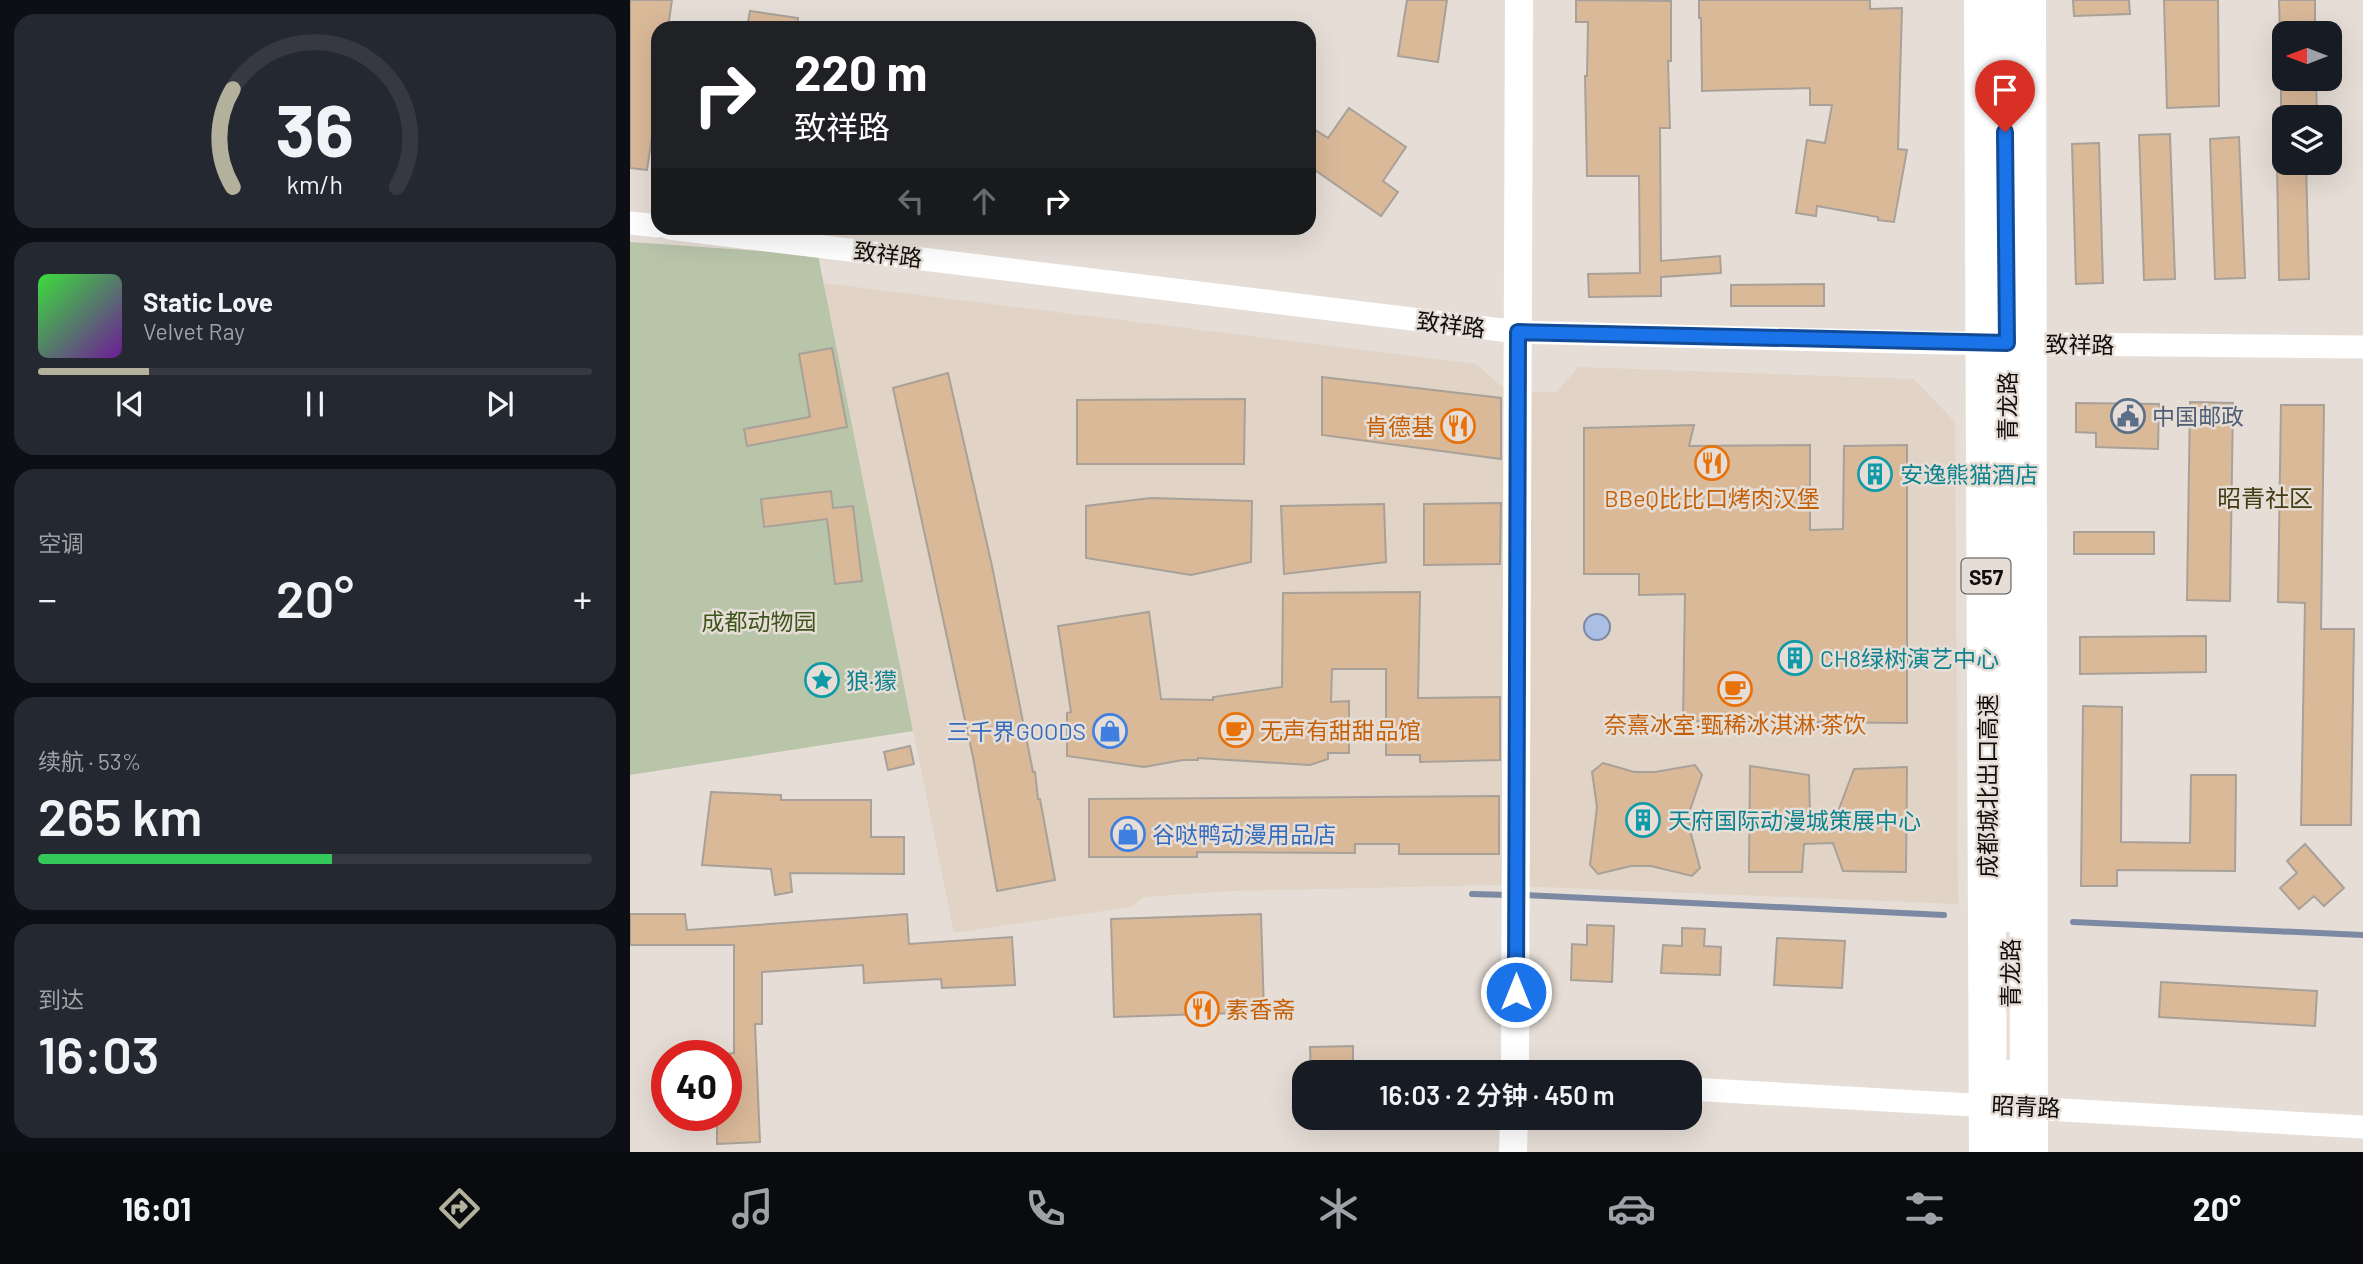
<!DOCTYPE html>
<html lang="zh">
<head>
<meta charset="utf-8">
<style>
	:root { --surface:#171b24; --page:#242831; --text:#f1f3f6; --muted:#9ea1a6; --line:#363941; --accent:#b3b19c }
	body { margin:0; font-family:Barlow,"Noto Sans SC",sans-serif; background:var(--page); color:var(--text); height:100vh; display:flex; flex-direction:column; font-size:26px; white-space:nowrap }
	* { box-sizing:border-box; margin:0 }
	p { font-size:23px; color:var(--muted) }
	.icon { flex:none; width:38px; height:38px; fill:none; stroke:currentColor; stroke-width:2; stroke-linecap:round; stroke-linejoin:round }
	.map { position:relative; flex:1; overflow:hidden }
	.side { display:flex; flex-direction:column; gap:14px; padding:14px; background:#0d0f14; width:630px }
	.side>* { flex:none }
	.top-card { position:absolute; left:21px; top:21px; width:665px; height:214px; border-radius:21px; box-shadow:0 7px 28px #0002; background:#202124; color:#fff; overflow:hidden }
	.needle { width:46px; rotate:270deg }
	.tools { position:absolute; left:1642px; top:21px; display:grid; gap:14px }
	.tools a { display:grid; place-items:center; width:70px; height:70px; border-radius:14px; background:var(--surface); box-shadow:0 7px 28px #0002; font-size:35px }
	.speed { position:absolute; left:21px; top:1040px; display:flex; gap:14px; font-size:35px; font-weight:700; text-align:center }
	.speed>* { display:grid; place-content:center; width:91px; height:91px; border-radius:50%; background:var(--surface); box-shadow:0 7px 28px #0002; line-height:1 }
	.speed .limit { border:10px solid #d22; background:#fff; color:#111 }
	.pin { position:absolute; display:grid; place-items:center; width:60px; height:60px; color:#fff; margin:-72px -30px; border-radius:50% 50% 50% 0; rotate:-45deg; box-shadow:0 0 7px #0007 }
	.pin .icon { rotate:45deg }
	.me { position:absolute; width:77px; margin:-38px; rotate:0deg; stroke-linejoin:round; filter:drop-shadow(0 0 5px #0008) }
	.turn { display:flex; align-items:center; gap:24px; height:147px; padding:0 28px; font-size:32px }
	.turn .icon { width:91px; height:91px; stroke-width:2.5 }
	.turn b { display:block; font-size:49px; line-height:60px }
	.lanes { display:flex; align-items:center; height:66px; padding:0 28px; background:#0003; justify-content:center; gap:35px; direction:ltr }
	.lanes .off { opacity:.35 }
	.big { font-size:52px; font-weight:600; line-height:1.1 }
	.side .card { flex:1; display:flex; flex-direction:column; justify-content:center; gap:10px; min-width:0; padding:0 24px; border-radius:21px; background:var(--page) }
	.side .dial { align-items:center; gap:0 }
	.dial svg { height:182px; overflow:visible; fill:none; stroke:var(--line); stroke-width:7; stroke-linecap:round; text-anchor:middle }
	.dial text { fill:var(--text); stroke:none }
	.song { display:flex; align-items:center; gap:21px }
	.cover { width:84px; height:84px; border-radius:10px; background:linear-gradient(135deg,hsl(120 70% 55%),hsl(280 70% 35%)) }
	.played { height:7px; border-radius:4px; background:linear-gradient(90deg,var(--accent) 20%,var(--line) 20%) }
	.keys { display:flex; justify-content:space-around; direction:ltr }
	.heat { display:flex; justify-content:space-between; align-items:center; font-size:38px; direction:ltr }
	.charge { height:10px; border-radius:5px; background:linear-gradient(90deg,#34c759 53%,var(--line) 0) }
	.trip { position:absolute; left:662px; top:1060px; width:410px; height:70px; border-radius:21px; background:var(--surface); box-shadow:0 7px 28px #0002; font-weight:600; line-height:70px; text-align:center }
	.tab-bar { display:flex; height:112px; justify-content:space-around; align-items:center; background:#090b0e; color:var(--muted) }
	.tab-bar .icon { width:49px; height:49px }
	.tab-bar .active { color:var(--accent) }
	.tab-bar b { font-size:32px; color:var(--text) }
	main { display:flex; flex:1; min-height:0 }
	.map>svg:first-child { display:block }
</style>
</head>
<body>
<main>
<section class="side">
<div class="card dial"><svg viewBox="0 0 100 80">
<path d="M14 69A42 42 0 1 1 86 69"/>
<path d="M14 69A42 42 0 0 1 14 26" stroke="#b3b19c"/>
<text x="50" y="56" font-size="32" font-weight="700">36</text>
<text x="50" y="72" font-size="11">km/h</text>
</svg></div>
<div class="card">
<div class="song"><i class="cover"></i><div><b>Static Love</b><p>Velvet Ray</p></div></div>
<div class="played"></div>
<div class="keys"><svg class="icon" aria-label="previous" viewBox="0 0 24 24"><path d="M18 5L8 12l10 7zM5 5v14"/></svg><svg class="icon" aria-label="pause" viewBox="0 0 24 24"><path d="M8 5v14M16 5v14"/></svg><svg class="icon" aria-label="next" viewBox="0 0 24 24"><path d="M6 5l10 7-10 7zM19 5v14"/></svg></div>
</div>
<div class="card"><p>空调</p>
<div class="heat"><a>−</a><b class="big">20°</b><a>+</a></div>
</div>
<div class="card"><p>续航 · 53%</p><b class="big">265 km</b><div class="charge"></div></div>
<div class="card"><p>到达</p><b class="big">16:03</b></div>
</section>
<div class="map">
<svg width="1733" height="1152" viewBox="0 0 1733 1152">
	<rect width="100%" height="100%" fill="#e6ded6"/>
	<path fill="#e1d3c6" d="M193,283L846,364L879,393L926,392L949,367L1284,379L1325,422L1328,904L865,885L603,891L514,897L501,907L324,933Z"/>
	<path fill="#b8c5a9" d="M0,242L188,255L283,731L0,775Z"/>
	<path fill="#abbee3" stroke="#7c89a2" stroke-width="2" d="M954 627a13 13 0 1 1 26 0a13 13 0 1 1-26 0Z"/>
	<g fill="none" stroke-linecap="round" stroke-linejoin="round">
		<path stroke="#7c89a2" stroke-width="6" d="M842,894L878,895
			M893,895L1314,915
			M1443,922L1733,935"/>
	</g>
	<path fill="#dab999" stroke="#a8a199" stroke-width="2" d="M0,0H42L38,28H28V96L17,170L0,168Z
		M777,0H817L808,62L768,56Z
		M946,0L1041,1V61H1038L1040,128H1030L1031,261L1090,256L1091,273L1031,277V296L959,297L958,274L1010,273L1009,176H957L955,76H957L958,22H946Z
		M1069,0H1240V9L1272,8L1268,149L1277,150L1264,222L1248,220V217L1187,206L1186,216L1166,213L1177,140L1195,143L1202,105H1180V88L1072,91L1071,18H1069Z
		M1443,0H1499L1500,14L1444,16Z
		M1534,0H1588L1589,106L1537,108Z
		M1649,0H1685V33H1650Z
		M120,11L168,18L167,28H117Z
		M1651,79H1686L1687,117H1651Z
		M719,108L776,147L753,181L768,192L751,216L679,166V126L698,138Z
		M1540,134L1545,279L1514,280L1509,135Z
		M1609,137L1615,278L1585,279L1580,139Z
		M1469,143L1473,283L1446,284L1442,144Z
		M1647,163H1676L1679,279L1649,280Z
		M1194,284V306H1101V285Z
		M202,348L217,427L117,446L114,429L180,417L169,354Z
		M318,373L362,566L403,772H405L408,799H410L425,880L367,891L343,757L263,388Z
		M692,377L871,398V459L692,435Z
		M615,399L614,464H447V400Z
		M1560,402L1603,403L1600,601L1557,600Z
		M1446,403L1529,404L1528,449L1466,447V433L1446,432Z
		M1651,405H1694L1691,629H1724L1721,825H1671L1675,603L1648,602Z
		M1064,425L1059,446L1180,445V530L1213,529L1214,446L1277,445V723L1053,721L1055,594L1009,595V574H954V428Z
		M201,491L203,508L223,506L232,581L205,584L197,519L134,527L131,499Z
		M521,498L622,501L621,562L561,575L456,558V506Z
		M871,503L870,564L794,565V504Z
		M754,504L756,562L654,574L651,506Z
		M1444,532H1524V554H1444Z
		M790,592L788,698L870,697V760L790,762V755H756V669H702L701,702L719,701V753H698V759L680,765L568,758V760H553L514,767L437,756V713L441,712L428,626L519,612L531,699L583,700V697L652,687L653,593Z
		M1576,636V672L1450,674V637Z
		M1453,706L1492,707L1491,842L1560,843L1561,775H1606L1605,871L1487,870V886H1451Z
		M280,746L284,764L258,770L254,752Z
		M973,763L1004,772H1025L1065,765L1072,775L1060,810V830L1070,868L1062,876L1021,866H1001L968,874L960,865L967,807L962,772Z
		M1120,766L1179,775L1180,814H1207L1224,769L1277,767L1276,872L1213,871L1203,843L1174,844L1172,872H1119Z
		M81,792L151,795V800H241V837H274V874L160,873L162,892L145,895L141,869L72,865Z
		M869,796V854H769V844H725V853L567,852V857H459V799Z
		M1675,844L1714,888L1694,906L1684,896L1669,909L1650,888L1667,873L1657,861Z
		M0,914H55L57,930L277,914L279,944L382,937L385,985L312,988L311,979L234,983L233,965L132,972V1024H125L130,1142L87,1144V1115H96V1054L104,1053V945H0Z
		M631,914L634,1012L484,1017L481,919Z
		M957,925L984,926L982,982L941,980L942,944L957,945Z
		M1052,928L1075,929L1074,946L1091,947L1090,975L1031,973L1033,945L1052,946Z
		M1147,938L1215,941L1212,988L1144,985Z
		M1531,982L1687,991L1685,1026L1529,1017Z
		M723,1046V1073H681L680,1047Z"/>
	<g fill="none" stroke-linecap="round" stroke-linejoin="round">
		<path stroke="#fff" stroke-width="23" d="M0,223L28,226
			M39,228L888,332L1314,343L1733,347
			M1059,1089L1733,1127"/>
		<path stroke="#fff" stroke-width="28" d="M1374,0L1379,918
			M885,1073L889,0
			M883,1152L884,1118
			M1372,1152L1380,1105V1074"/>
		<path stroke="#fff" stroke-width="38" d="M1353,0L1358,1152
			M1397,0L1399,1152"/>
	</g>
	<g fill="none" stroke-linecap="round" stroke-linejoin="round">
		<g stroke="#114b97" stroke-width="18">
			<path id="route" d="M886,992L888,332L1377,343L1375,132"/>
		</g>
		<use href="#route" stroke="#1a73e8" stroke-width="12"/>
	</g>
	<defs>
		<g id="civic-ring" transform="scale(1.75)"><circle r="9.5" fill="#e6ded6" stroke="#5c6f8a" stroke-width="1.5"/><path d="M-.6-6.5H3V-4.5H.6V-3L4-1V1h2V6H-6V1h2V-1L-.6-3ZM-1.2 2.5V6h2.4V2.5Z" fill="#5c6f8a"/></g>
		<g id="restaurant-ring" transform="scale(1.75)"><circle r="9.5" fill="#e6ded6" stroke="#e8710a" stroke-width="1.5"/><path d="M-5-6h1v4h1v-4h1v4h1v-4h1v5L-1.5 .5V6h-2V.5L-5-1ZM5-6V6H3V1.5H1.5Q1.5-4 5-6Z" fill="#e8710a"/></g>
		<g id="building-ring" transform="scale(1.75)"><circle r="9.5" fill="#e6ded6" stroke="#0f9aa8" stroke-width="1.5"/><path d="M-4-6H4V6H1V3H-1V6H-4ZM-2.5-4.3h1.7v1.8h-1.7ZM.8-4.3h1.7v1.8H.8ZM-2.5-1h1.7V.8h-1.7ZM.8-1h1.7V.8H.8Z" fill="#0f9aa8"/></g>
		<g id="sight-ring" transform="scale(1.75)"><circle r="9.5" fill="#e6ded6" stroke="#0f9aa8" stroke-width="1.5"/><path d="M0-6L1.8-2.2L6-1.7L2.9 1.2L3.7 5.4L0 3.3L-3.7 5.4L-2.9 1.2L-6-1.7L-1.8-2.2Z" fill="#0f9aa8"/></g>
		<g id="cafe-ring" transform="scale(1.75)"><circle r="9.5" fill="#e6ded6" stroke="#e8710a" stroke-width="1.5"/><path d="M-5.5-4.5H6V0H3Q3 3.5 0 3.5H-2.5Q-5.5 3.5-5.5 0ZM3-3.2v2h1.7v-2ZM-6 4.5H4V6H-6Z" fill="#e8710a"/></g>
		<g id="shop-ring" transform="scale(1.75)"><circle r="9.5" fill="#e6ded6" stroke="#3f7fe0" stroke-width="1.5"/><path d="M-5-2.5h2.3a2.7 3.5 0 0 1 5.4 0H5L5.5 6h-11ZM-1.5-2.5h3a1.5 2.3 0 0 0-3 0Z" fill="#3f7fe0"/></g>
	</defs>
	<g fill-rule="evenodd">
		<use href="#civic-ring" x="1498" y="416"/>
		<use href="#restaurant-ring" x="828" y="426"/>
		<use href="#restaurant-ring" x="1082" y="463"/>
		<use href="#building-ring" x="1245" y="474"/>
		<use href="#building-ring" x="1165" y="658"/>
		<use href="#sight-ring" x="192" y="680"/>
		<use href="#cafe-ring" x="1105" y="689"/>
		<use href="#cafe-ring" x="606" y="730"/>
		<use href="#shop-ring" x="480" y="731"/>
		<use href="#building-ring" x="1013" y="820"/>
		<use href="#shop-ring" x="498" y="834"/>
		<use href="#restaurant-ring" x="572" y="1009"/>
	</g>
	<g text-anchor="middle" dominant-baseline="central" stroke-width="5" stroke-linejoin="round" paint-order="stroke">
		<rect fill="#e6ded6" stroke="#504c48" stroke-width="2" x="1331.5" y="558.5" width="49" height="35" rx="5"/>
		<g font-size="21" font-weight="bold" fill="#100e0b">
			<text x="1356" y="576">S57</text>
		</g>
		<g font-size="23" fill="#100e0b" stroke="#e6ded6">
			<text transform="translate(258 254) rotate(7)">致祥路</text>
			<text transform="translate(821 324) rotate(7)">致祥路</text>
			<text transform="translate(1450 344) rotate(1)">致祥路</text>
			<text transform="translate(1377 406) rotate(-90)">青龙路</text>
			<text transform="translate(1357 786) rotate(-90)">成都城北出口高速</text>
			<text transform="translate(1380 973) rotate(-90)">青龙路</text>
			<text transform="translate(1396 1106) rotate(3)">昭青路</text>
		</g>
		<g font-size="23" fill="#4e5e75" stroke="#e6ded6" text-anchor="start">
			<text x="1522" y="416">中国邮政</text>
		</g>
		<g font-size="23" fill="#c56008" stroke="#e6ded6">
			<text x="804" y="426" text-anchor="end">肯德基</text>
			<text x="1082" y="498">BBeQ比比口烤肉汉堡</text>
			<text x="1105" y="724">奈熹冰室·甄稀冰淇淋·茶饮</text>
			<text x="630" y="730" text-anchor="start">无声有甜甜品馆</text>
			<text x="596" y="1009" text-anchor="start">素香斋</text>
		</g>
		<g font-size="23" fill="#0d838f" stroke="#e6ded6" text-anchor="start">
			<text x="1270" y="474">安逸熊猫酒店</text>
			<text x="1190" y="658">CH8绿树演艺中心</text>
			<text x="216" y="680">狼·獴</text>
			<text x="1038" y="820">天府国际动漫城策展中心</text>
		</g>
		<g font-size="23" fill="#3e551c" stroke="#e6ded6">
			<text x="129" y="621">成都动物园</text>
		</g>
		<g font-size="23" fill="#366cbe" stroke="#e6ded6" text-anchor="end">
			<text x="456" y="731">三千界GOODS</text>
			<text x="522" y="834" text-anchor="start">谷哒鸭动漫用品店</text>
		</g>
		<g font-size="24" fill="#433d14" stroke="#e6ded6">
			<text x="1635" y="497">昭青社区</text>
		</g>
	</g>
</svg>
<div class="tools">
<a><svg class="needle" viewBox="-14 -14 28 28"><path d="M0-13l5 13h-10z" fill="#e53935"/><path d="M0 13l5-13h-10z" fill="#9ea1a6"/></svg></a>
<a><svg class="icon" aria-label="layers" viewBox="0 0 24 24"><path d="M12 4l9 5-9 5-9-5zM3 14l9 5 9-5"/></svg></a>
</div>
<div class="speed"><div class="limit">40</div></div>
<div class="pin" style="left:1375px;top:132px;background:#d93025"><svg class="icon" aria-label="arrive" viewBox="0 0 24 24"><path d="M6 21V4h12l-3 4 3 4H6"/></svg></div>
<svg class="me" style="left:886px;top:992px" viewBox="-20 -20 40 40"><circle r="17" fill="#1a73e8" stroke="#fff" stroke-width="3"/><path d="M0-11L8 9 0 5-8 9z" fill="#fff"/></svg>
<div class="trip">16:03 · 2 分钟 · 450 m</div>
<div class="top-card">
<div class="turn"><svg class="icon" aria-label="right" viewBox="0 0 24 24"><path d="M7 20v-9h11M14 6l5 5-5 5"/></svg><div><b>220 m</b>致祥路</div></div>
<div class="lanes"><svg class="icon off" aria-label="left" viewBox="0 0 24 24"><path d="M17 20v-9H6M10 6l-5 5 5 5"/></svg><svg class="icon off" aria-label="ahead" viewBox="0 0 24 24"><path d="M12 20V5M6 11l6-6 6 6"/></svg><svg class="icon" aria-label="right" viewBox="0 0 24 24"><path d="M7 20v-9h11M14 6l5 5-5 5"/></svg></div>
</div>
</div>
</main>
<nav class="tab-bar">
<b>16:01</b>
<svg class="icon active" aria-label="directions" viewBox="0 0 24 24"><path d="M12 3l9 9-9 9-9-9zM9 14v-3h6M13 9l2 2-2 2"/></svg>
<svg class="icon" aria-label="music" viewBox="0 0 24 24"><path d="M9 18V5l10-2v13"/><circle cx="6" cy="18" r="3"/><circle cx="16" cy="16" r="3"/></svg>
<svg class="icon" aria-label="phone" viewBox="0 0 24 24"><path d="M5 4h4l2 5-3 2q2 4 5 5l2-3 5 2v4C11 20 4 13 5 4z"/></svg>
<svg class="icon" aria-label="climate" viewBox="0 0 24 24"><path d="M12 3v18M4 7l16 10M4 17L20 7"/></svg>
<svg class="icon" aria-label="car" viewBox="0 0 24 24"><path d="M5 17H2v-5l4-1 3-4h7l3 4 3 1v5h-3M9 17h6M6 11h13"/><circle cx="7" cy="17" r="2"/><circle cx="17" cy="17" r="2"/></svg>
<svg class="icon" aria-label="filters" viewBox="0 0 24 24"><path d="M4 7h16M4 17h16"/><circle cx="9" cy="7" r="2"/><circle cx="15" cy="17" r="2"/></svg>
<b>20°</b>
</nav>
</body>
</html>
